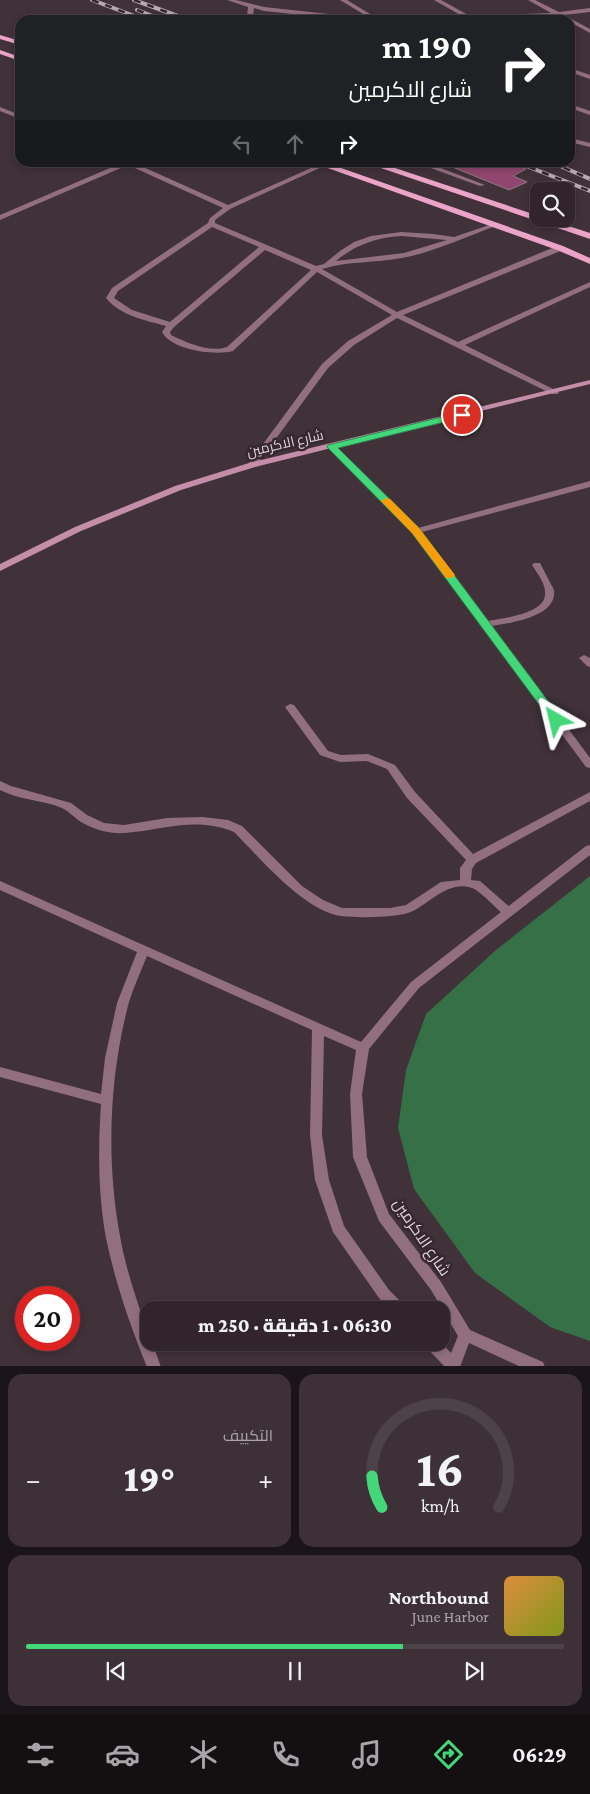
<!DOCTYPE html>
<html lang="ar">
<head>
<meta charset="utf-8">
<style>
	:root { --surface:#31252b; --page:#3d3137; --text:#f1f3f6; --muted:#a8a5a9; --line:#4c4247; --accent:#44d77a }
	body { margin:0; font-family:"Crimson Pro",Cairo,serif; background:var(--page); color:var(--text); direction:rtl; height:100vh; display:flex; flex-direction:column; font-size:19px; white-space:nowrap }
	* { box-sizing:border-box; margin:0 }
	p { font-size:16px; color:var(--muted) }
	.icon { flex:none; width:28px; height:28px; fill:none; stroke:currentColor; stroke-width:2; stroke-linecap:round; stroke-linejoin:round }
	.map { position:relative; height:1366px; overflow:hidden; direction:ltr }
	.sheet { display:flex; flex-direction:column; gap:8px; padding:8px; background:#1b1418; flex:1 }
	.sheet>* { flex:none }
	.banner { position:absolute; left:15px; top:15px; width:560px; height:152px; border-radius:15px; box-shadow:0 2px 8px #0003,0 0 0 1px var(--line); direction:rtl; background:#202124; color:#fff; overflow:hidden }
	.buttons { position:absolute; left:530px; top:182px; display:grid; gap:10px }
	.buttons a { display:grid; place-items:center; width:45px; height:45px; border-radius:10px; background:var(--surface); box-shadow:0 2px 8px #0003,0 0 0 1px var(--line); font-size:25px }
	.speed { position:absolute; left:15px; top:1286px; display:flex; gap:10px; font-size:25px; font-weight:700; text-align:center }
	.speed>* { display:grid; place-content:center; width:65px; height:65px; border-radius:50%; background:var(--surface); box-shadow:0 2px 8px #0003,0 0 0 1px var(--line); line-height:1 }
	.speed .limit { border:8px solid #d22; background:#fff; color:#111 }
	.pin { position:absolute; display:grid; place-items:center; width:42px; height:42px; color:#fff; margin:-21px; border:2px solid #fff; border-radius:50%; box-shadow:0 1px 5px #0007 }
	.me { position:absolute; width:55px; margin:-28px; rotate:323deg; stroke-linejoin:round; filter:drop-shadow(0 0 4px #0008) }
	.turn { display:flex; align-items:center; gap:18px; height:105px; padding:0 20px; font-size:22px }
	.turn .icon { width:65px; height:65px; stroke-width:2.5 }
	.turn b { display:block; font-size:35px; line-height:42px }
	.lanes { display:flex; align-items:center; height:48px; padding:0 20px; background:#0003; justify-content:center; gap:25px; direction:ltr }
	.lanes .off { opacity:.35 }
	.big { font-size:38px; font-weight:800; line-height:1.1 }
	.sheet .tile { flex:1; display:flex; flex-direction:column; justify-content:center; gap:8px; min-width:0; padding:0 18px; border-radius:15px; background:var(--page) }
	.sheet .dial { align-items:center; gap:0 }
	.dial svg { height:130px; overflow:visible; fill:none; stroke:var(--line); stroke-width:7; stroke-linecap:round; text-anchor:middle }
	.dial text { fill:var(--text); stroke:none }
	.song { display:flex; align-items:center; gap:15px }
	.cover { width:60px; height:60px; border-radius:8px; background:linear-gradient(135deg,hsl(30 70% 55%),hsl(70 70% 35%)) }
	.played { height:5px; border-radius:2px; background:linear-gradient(90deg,var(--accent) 70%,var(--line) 70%) }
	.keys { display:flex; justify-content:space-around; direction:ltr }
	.heat { display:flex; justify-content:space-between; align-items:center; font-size:28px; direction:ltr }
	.sheet .tiles { flex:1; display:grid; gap:8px; grid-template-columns:1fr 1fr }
	.tile:last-child { grid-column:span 2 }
	.trip { position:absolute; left:140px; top:1301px; width:310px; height:50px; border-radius:15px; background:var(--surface); box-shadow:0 2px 8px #0003,0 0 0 1px var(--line); font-weight:800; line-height:50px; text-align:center; direction:rtl }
	.dock { display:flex; height:80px; justify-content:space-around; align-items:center; background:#140f11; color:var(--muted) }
	.dock .icon { width:35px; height:35px }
	.dock .on { color:var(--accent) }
	.dock b { font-size:22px; color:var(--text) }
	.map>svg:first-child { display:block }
</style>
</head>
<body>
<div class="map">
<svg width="590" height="1367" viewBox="0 0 590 1367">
	<rect width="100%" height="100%" fill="#413139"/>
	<path fill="#357047" d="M590,876V1341L550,1327L475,1273L414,1189L398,1128L406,1070L426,1014L496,950Z"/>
	<path fill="#90466e" stroke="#8b7981" d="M440,162H508L526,169L513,176L527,182L509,190Z"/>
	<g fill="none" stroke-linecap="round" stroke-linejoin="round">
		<path fill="#916f7f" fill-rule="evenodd" d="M414,162H425L485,185L480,186Z
			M332,444L335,445L418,528L590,481V487L422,532L488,621C503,618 545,614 545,594C546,584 537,573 532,565L534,563H540L554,590C558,617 510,623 492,626L590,758V768L586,767L413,533L329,449V445Z
			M584,655L590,658V667L587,666L579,658Z
			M290,704L294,705L328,751L341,755L368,754L395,765L415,792L473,854L590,792V801L476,863L472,869L471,880L480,881L512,909L514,912L512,915H504C497,909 479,890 472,888C449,880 431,902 413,911C399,918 357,918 341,916C304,911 260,858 234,832C197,816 162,830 125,833C109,834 91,829 78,820C73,816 68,811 62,808C43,800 19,800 0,790V781L11,786L71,803L87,815L104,823L124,825L167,818L203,817L228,820L242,826L302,886L323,900L342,908H390L406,905L441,882L460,880V868L466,860L407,798L387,769L367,761L340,762L320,755L285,707Z"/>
		<path fill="#916f7f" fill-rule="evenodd" d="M227,0H236L264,7L366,18L369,20H350L264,11L254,8L253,16L255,20H249L247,16L248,7Z
			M340,0H347L380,20H373Z
			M434,0H441L470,16L551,13L528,0H535L559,12L590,8V12L564,15L590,29V33L570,22V20H565L557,16L469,20H415L418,18L462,16Z
			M570,68L590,75V79L570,72Z
			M570,104L590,111V115L570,108Z
			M0,107L20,115V119L0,111Z
			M570,138L590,143V147L570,142Z
			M124,162H132L228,205L320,164H324V166L230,209L215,220V223L316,266L324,264L340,251L354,242L371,236L401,232L433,234L454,237L492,224H496V226C465,237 434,252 402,258C375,263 348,261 322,269L397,312L557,246H563V250L403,315L458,342L590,282V287L465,345L559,392L558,394H552L397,318L354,345L328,368L255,467H249L248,465L249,463L322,364L348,341L392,315L317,272L233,351C215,356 171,350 162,332L166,326C145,320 121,316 106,298L112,288L208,223L210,218L223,208L128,165L0,220V215ZM212,227L259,247L170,322L132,310L114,298L118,291ZM401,236L447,240L404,253L336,261C355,245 375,238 401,236ZM265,250L311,270L227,347C209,353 188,343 171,335L170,332L174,327Z
			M590,845V855L419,988L369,1049L362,1094L367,1157L389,1214L441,1282L470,1330L543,1362L545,1367H521L469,1343L460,1367H445L426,1347L424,1342H441L451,1353L458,1336L431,1290L379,1221L353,1157L350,1094L356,1050L324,1036L322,1135L329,1180L344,1226L389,1290L405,1306L407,1310H391L379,1298L333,1232L315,1180L310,1135L312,1030L147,956C141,971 134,986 129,1002C109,1077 106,1160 120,1236C126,1270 137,1302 149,1335V1342H152L161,1367H147C130,1325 115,1282 106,1238C98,1194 98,1149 101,1104L0,1077V1067L101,1094L105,1058L117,1003L137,952L0,890V881L361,1042L411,982L586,846Z"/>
		<path fill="#c48da8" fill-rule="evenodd" d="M590,380V384L255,467L181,490L81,531L0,571V564L75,527L175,486L249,463Z"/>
		<path fill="#eba4c7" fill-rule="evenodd" d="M0,35L20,41V45L0,39Z
			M0,50L20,57V61L0,54Z
			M311,162H324L563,246L590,258V264L557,250Z
			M363,162H377L539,216V219H547L590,233V239Z"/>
		<g stroke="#b7abb0" stroke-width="4">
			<path id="rail" d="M92,0L145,20
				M134,0L189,20
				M137,10L163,20
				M516,162L590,191
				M551,162L590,179"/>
		</g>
		<use href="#rail" stroke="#37272f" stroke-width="2.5" stroke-dasharray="7" stroke-linecap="butt"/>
	</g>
	<path fill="#44d77a" stroke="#2c8c4f" d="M462,412L465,413V417L338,448L419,528L560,717L562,720L560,722H552L412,533L327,447L328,445Z"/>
	<path fill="#f59e0b" d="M386,498L390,499L419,528L455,575L453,578H446L412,533L383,503L381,501Z"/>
	<g text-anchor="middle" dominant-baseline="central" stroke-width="5" stroke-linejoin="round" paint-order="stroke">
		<g font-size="14" fill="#ded4d8" stroke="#37272f">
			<text transform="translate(285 443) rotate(-13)">شارع الاكرمين</text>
		</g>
		<g font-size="16" fill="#ded4d8" stroke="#37272f">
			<text transform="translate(422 1237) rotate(56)">شارع الاكرمين</text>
		</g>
	</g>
</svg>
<div class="buttons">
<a><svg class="icon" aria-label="search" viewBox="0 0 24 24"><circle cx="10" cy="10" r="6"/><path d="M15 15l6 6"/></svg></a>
</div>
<div class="speed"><div class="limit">20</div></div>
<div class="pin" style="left:462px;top:415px;background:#d93025"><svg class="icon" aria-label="arrive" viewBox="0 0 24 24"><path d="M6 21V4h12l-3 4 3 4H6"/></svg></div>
<svg class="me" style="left:556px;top:720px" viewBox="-20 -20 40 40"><path d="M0-17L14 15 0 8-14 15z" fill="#44d77a" stroke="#fff" stroke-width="4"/></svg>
<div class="trip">06:30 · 1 دقيقة · 250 m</div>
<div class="banner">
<div class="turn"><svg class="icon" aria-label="right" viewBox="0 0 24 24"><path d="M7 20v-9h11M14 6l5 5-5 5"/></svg><div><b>190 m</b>شارع الاكرمين</div></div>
<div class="lanes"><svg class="icon off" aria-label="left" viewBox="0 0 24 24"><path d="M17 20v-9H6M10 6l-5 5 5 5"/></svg><svg class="icon off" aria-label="ahead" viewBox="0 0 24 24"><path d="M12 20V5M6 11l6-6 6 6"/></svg><svg class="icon" aria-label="right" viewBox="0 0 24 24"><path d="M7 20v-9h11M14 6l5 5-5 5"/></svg></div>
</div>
</div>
<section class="sheet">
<div class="tiles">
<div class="tile dial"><svg viewBox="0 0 100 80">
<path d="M14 69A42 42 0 1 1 86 69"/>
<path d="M14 69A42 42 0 0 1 8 50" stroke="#44d77a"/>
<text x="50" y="56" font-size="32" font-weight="700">16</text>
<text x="50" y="72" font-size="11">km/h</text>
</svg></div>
<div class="tile"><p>التكييف</p>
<div class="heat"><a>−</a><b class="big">19°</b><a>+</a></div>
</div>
<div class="tile">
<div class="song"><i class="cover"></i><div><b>Northbound</b><p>June Harbor</p></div></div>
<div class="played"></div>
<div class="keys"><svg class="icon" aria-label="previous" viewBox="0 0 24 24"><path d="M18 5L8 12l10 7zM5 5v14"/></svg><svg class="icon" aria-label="pause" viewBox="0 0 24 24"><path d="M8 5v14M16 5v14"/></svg><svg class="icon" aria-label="next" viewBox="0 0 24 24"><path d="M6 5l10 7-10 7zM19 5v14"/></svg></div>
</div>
</div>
</section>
<nav class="dock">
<b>06:29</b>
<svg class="icon on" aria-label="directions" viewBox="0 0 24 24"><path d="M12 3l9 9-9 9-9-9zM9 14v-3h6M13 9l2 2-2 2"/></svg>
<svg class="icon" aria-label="music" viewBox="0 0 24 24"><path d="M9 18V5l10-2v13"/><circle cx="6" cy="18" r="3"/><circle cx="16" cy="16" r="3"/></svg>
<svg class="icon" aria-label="phone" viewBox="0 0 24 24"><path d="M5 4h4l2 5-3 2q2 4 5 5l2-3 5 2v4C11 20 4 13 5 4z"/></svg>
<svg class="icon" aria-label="climate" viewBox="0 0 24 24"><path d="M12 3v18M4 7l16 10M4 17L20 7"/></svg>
<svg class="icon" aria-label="car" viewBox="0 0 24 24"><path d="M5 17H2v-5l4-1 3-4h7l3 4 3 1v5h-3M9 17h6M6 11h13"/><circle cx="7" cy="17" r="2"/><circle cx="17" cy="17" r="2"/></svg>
<svg class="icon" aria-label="filters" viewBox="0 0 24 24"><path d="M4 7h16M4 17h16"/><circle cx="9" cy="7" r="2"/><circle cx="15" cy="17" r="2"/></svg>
</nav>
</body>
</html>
